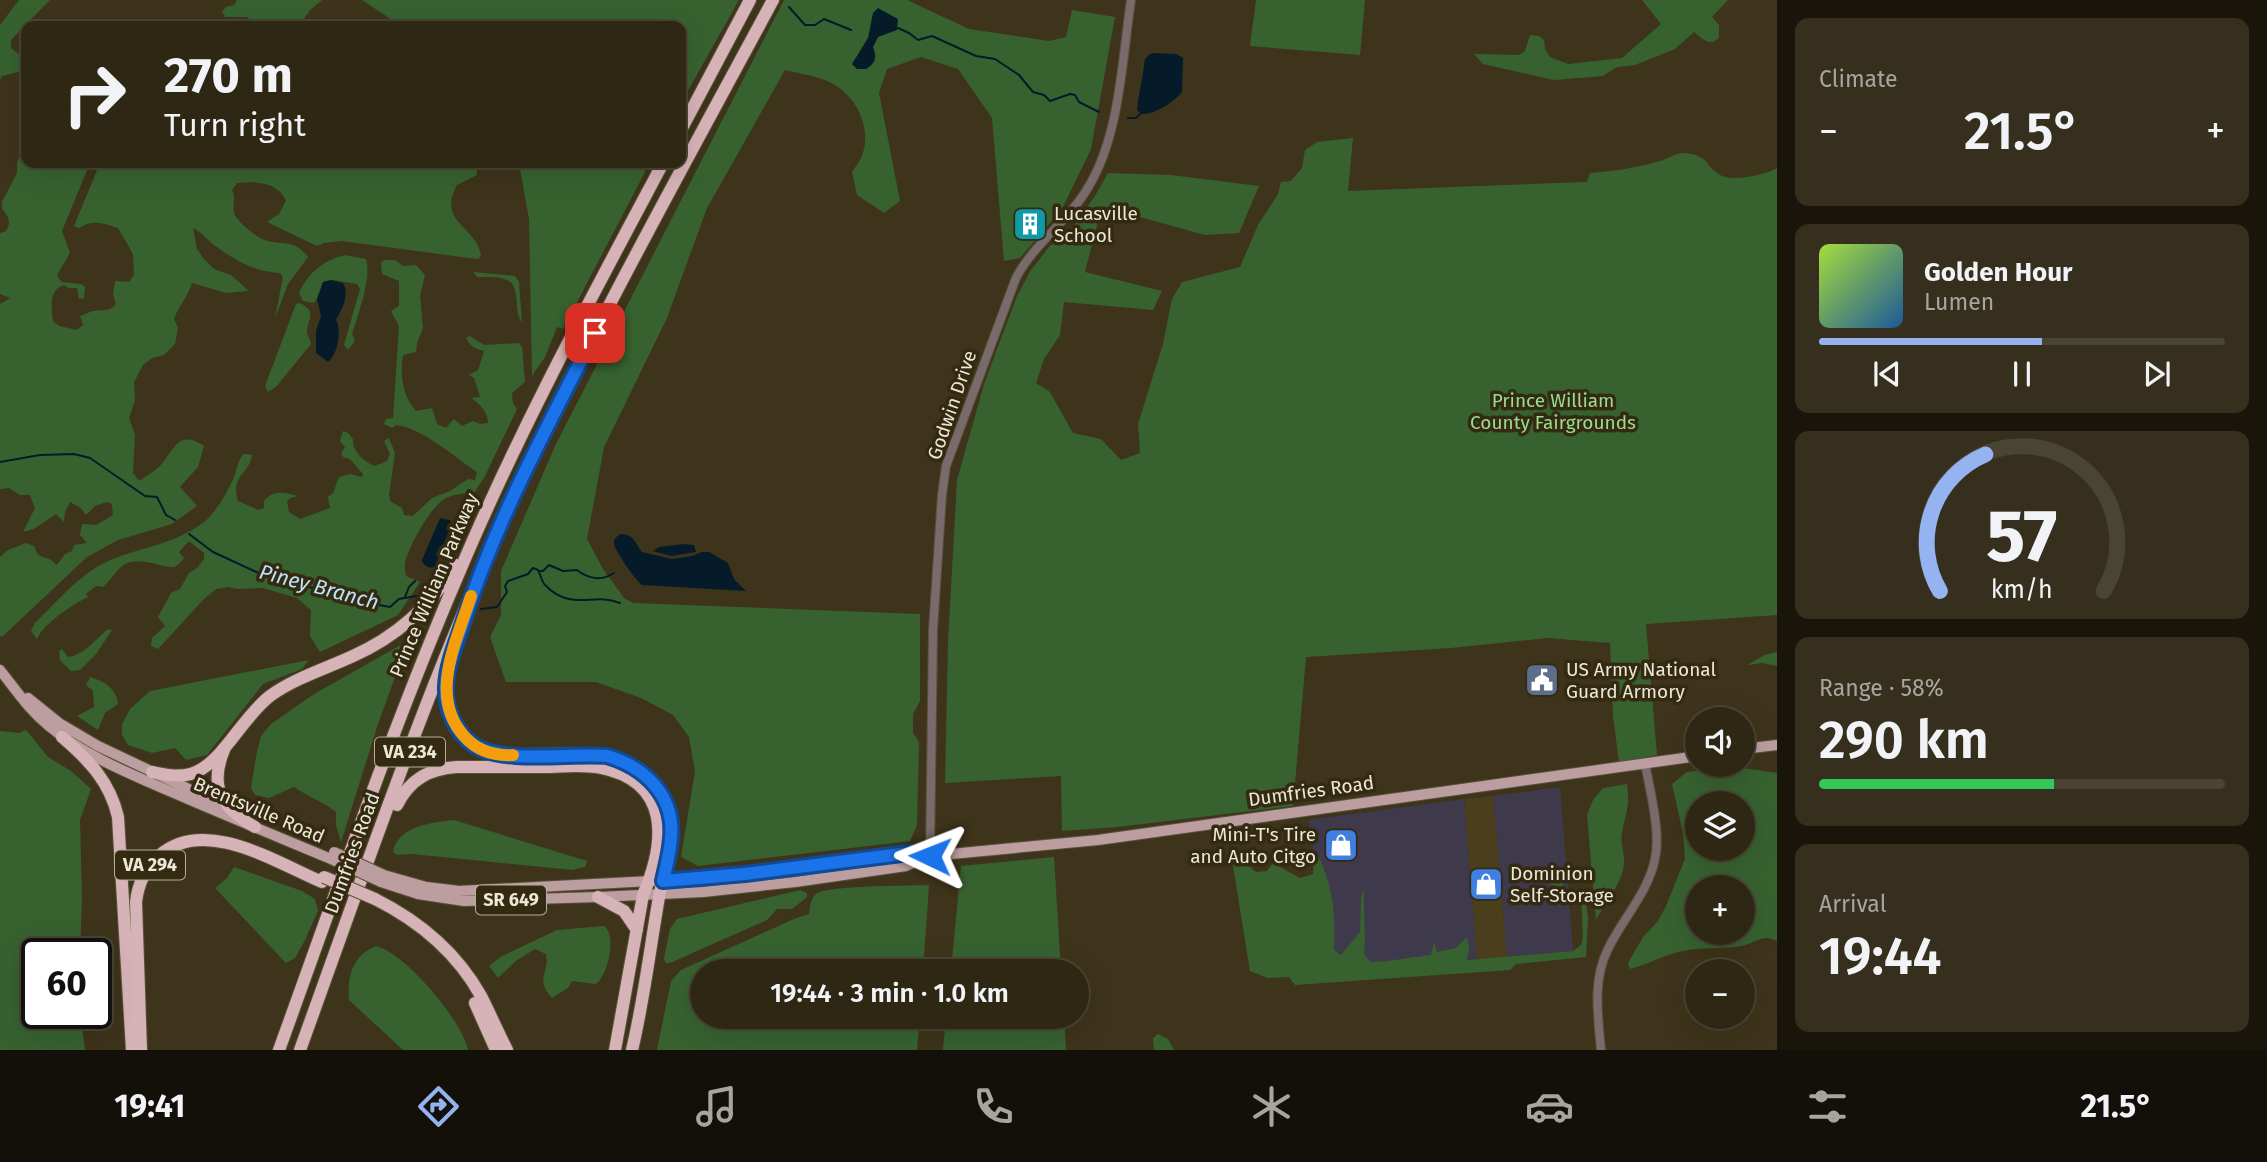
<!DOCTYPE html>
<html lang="en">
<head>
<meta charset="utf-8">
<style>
	:root { --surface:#2e2714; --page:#362f1d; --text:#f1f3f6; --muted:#a7a5a0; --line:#494434; --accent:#95b2f1 }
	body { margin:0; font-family:"Fira Sans",sans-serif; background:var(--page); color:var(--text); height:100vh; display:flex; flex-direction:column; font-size:26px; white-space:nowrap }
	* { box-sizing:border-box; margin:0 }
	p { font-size:23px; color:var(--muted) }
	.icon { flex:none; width:38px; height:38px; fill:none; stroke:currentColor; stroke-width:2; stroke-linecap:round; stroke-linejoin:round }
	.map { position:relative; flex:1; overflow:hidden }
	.sheet { display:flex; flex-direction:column; gap:18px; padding:18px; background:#19150b; width:490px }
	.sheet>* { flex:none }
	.banner { position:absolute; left:21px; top:21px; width:665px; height:147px; border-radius:14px; box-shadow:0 7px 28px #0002,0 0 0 2px var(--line); background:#2e2714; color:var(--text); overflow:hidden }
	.buttons { position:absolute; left:1685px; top:707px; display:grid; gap:14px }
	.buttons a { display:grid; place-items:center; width:70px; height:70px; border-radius:50%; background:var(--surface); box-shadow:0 7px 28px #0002,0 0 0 2px var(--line); font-size:35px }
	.speed { position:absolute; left:21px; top:938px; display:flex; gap:14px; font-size:35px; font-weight:700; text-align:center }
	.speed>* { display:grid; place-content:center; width:91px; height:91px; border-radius:50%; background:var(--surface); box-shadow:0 7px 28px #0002,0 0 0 2px var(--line); line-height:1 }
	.speed .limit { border:4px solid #111; border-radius:10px; background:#fff; color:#111 }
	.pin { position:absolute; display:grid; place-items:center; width:60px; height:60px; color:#fff; margin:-30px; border-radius:14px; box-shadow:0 4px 10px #0006 }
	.me { position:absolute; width:77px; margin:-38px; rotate:272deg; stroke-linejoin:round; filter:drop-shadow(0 0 5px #0008) }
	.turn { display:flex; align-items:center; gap:24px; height:147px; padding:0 28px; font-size:32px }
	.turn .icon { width:91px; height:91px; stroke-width:2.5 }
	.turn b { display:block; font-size:49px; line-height:60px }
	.big { font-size:52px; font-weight:600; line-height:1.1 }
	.sheet .tile { flex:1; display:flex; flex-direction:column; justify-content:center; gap:10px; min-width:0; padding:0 24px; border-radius:14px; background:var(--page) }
	.sheet .dial { align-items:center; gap:0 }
	.dial svg { height:182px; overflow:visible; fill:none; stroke:var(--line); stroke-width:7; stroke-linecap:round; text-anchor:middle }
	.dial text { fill:var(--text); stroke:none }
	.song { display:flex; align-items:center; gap:21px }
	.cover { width:84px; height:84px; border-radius:10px; background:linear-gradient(135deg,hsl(80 70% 55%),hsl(210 70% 35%)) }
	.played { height:7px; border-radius:4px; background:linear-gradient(90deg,var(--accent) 55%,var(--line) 55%) }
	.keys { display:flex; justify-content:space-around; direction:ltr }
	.heat { display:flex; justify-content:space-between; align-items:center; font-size:38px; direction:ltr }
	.charge { height:10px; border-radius:5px; background:linear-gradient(90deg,#34c759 58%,var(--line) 0) }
	.trip { position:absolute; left:690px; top:959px; width:399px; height:70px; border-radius:35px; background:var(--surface); box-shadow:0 7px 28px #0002,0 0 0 2px var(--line); font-weight:600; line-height:70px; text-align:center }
	.menu { display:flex; height:112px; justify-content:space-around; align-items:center; background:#121008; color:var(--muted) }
	.menu .icon { width:49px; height:49px }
	.menu .on { color:var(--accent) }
	.menu b { font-size:32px; color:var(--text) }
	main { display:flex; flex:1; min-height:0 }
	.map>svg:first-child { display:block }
</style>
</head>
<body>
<main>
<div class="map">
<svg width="1777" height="1050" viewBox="0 0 1777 1050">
	<rect width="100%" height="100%" fill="#3e341b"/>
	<path fill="#4a3e1d" d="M1493,796L1507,957L1477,959L1464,799Z"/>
	<path fill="#3f3a4b" d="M1560,787L1573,951L1507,957L1493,796Z
		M1464,799L1477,959L1335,972L1308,820Z"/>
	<path fill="#376230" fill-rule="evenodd" d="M19,0H50L11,40V48L26,60V70L2,76L0,80V25Z
		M237,0H322L310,10L299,26H265L246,17H225L222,12L226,7L234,5Z
		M362,0H739L681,103V26H401Z
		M784,0H907L969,29L1049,41L1066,37L1072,10L1115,17L1091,149L1062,209L1020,258L1004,261L992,118L958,69L921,57L887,69L879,93L900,201L884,213L857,195L852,172C856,166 861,160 863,153C872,122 852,89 822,79C810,75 797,73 785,70L707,208L667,318L604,447L587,539L603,569L624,598L633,603L920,614V701L913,714V733L919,742L917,825L910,841L698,866L681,857L695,771L689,737L673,715L641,698L596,682H506L490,637L501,615V571L556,444Z
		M1256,0H1365L1360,55L1250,46Z
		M1642,0H1728L1712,17L1719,25V38C1709,47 1703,39 1694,32L1675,49L1635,65L1617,67L1603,76L1554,80L1483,64L1474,54L1519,55L1525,51L1530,35L1539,36L1544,40L1545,49L1550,57L1568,64L1622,58L1661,24Z
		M1353,138L1348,191L1587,182L1590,173C1614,171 1637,168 1660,161C1668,159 1676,152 1685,153C1711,156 1704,166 1720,175C1732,182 1766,175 1777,168V615L1646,624L1657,755L1619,762L1613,716L1610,643L1548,638L1451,648L1306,657L1293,806L1117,827L1062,831L1061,776L945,783L948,642L957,480L984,384L1017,296L1031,270L1049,247L1073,227L1095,196L1108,173L1171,175L1259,186L1239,233L1205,235L1129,214L1100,213L1085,272L1162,291L1153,310L1064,302L1060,335L1044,359L1036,383L1050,392L1073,433L1101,439L1121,460L1140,453L1138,424L1163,344L1172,299L1182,282L1240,267L1258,225L1278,194L1281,182L1291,181L1302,168L1305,150L1317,142Z
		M26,145V163H90L62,231L70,253L57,275L61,282L81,284L85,287L84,298L79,299L77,288H69L64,285C49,289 51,308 53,321L59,326L77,330L83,325L80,316C84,315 87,313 90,312C101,308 108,314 116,304L113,294L115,281L129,282L134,275L133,254L118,228C103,223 92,219 79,228L74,226L100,163H476L477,175L457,185C436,223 478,227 481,256L478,259L469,258L342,241L324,243L317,246L267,222L279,214L286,201C279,182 255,181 237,183L232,190C237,199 230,209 236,217C241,224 255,236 262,239C281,247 293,237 308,257L288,284L275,318L283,277L280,273C250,270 238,262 214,245C206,239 202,232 193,228L197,249L204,259L214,269L231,275L249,291L226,293L192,283C188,297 179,305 174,319L178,328L175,344L164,355L152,358L143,365L134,382L135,400L129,418L135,435L133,473L139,481C145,477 153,472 159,467C174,452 177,428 204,446L198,467L180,487L197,506L172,524L118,540L87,557L2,637L0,636V557L8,550L26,543L34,546L38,555L51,560L57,565L65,554L72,551L74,545L87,543L80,535L82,524L96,525L113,515L112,504L107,502L95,506L86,515L81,508L70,502L65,512L64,522L56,514L34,529L23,532L35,508L30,495H20L9,488L0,489V304L10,298L0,294V233L6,231C12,222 8,216 2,209V202L17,173V162Z
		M519,163H643L645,172L563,329L557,327L545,357L532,376L529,219Z
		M345,255L366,259C372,277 358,315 352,334L355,341L348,350L344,345L360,289L357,284L333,280L323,282L317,299L314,303L303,301L299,293C308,273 323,260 345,255Z
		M384,260H395L403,266L416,265L425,275L420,295L423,328L417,343L416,352L403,355C400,375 402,395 416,411L432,408L437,424L446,428L454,419L462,426L473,421L480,424L488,423C488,412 480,404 471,398L480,397L474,378L469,375L478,370L484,351C476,349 470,347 466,338L470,336L484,345L519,343L522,347L525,382L512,393L513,403L517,409L485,476L474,493C465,493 454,494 446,498C431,506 411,543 406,559C404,565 405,571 406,576L420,582L398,615L320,652L310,636L311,610L297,598L263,588L238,589L228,587L216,589L203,600L158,649L151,646L152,638L165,626L158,617L171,593L180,589L189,573L197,568L204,559V553L189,541L179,552L184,558C182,561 179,564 176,566C167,571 137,553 122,566C115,572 110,581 103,587L96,586L86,594L88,597C73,604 43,624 37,639L31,631L35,623C56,603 78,576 104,563C137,547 173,546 204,522C217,511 227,493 234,477C237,469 238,459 244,454L252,455C249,475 230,475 238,501L258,510L264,508V501C274,489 285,493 298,496L290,498L287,501L289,512L300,519L330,508L328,497L333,493L339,477L350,474L362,477L363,474L350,459L343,457L341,454L345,447L340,441L343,431L348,433L353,439C352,451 364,462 375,466L387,461L390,454L384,441L389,438L395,453L389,495L390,501L402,508L404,515L413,516L432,498L450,491L468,479L475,480L477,472C456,458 421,427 396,425L392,428L384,424L386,419L393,418L399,326L391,311L399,306V281L382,274L381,263Z
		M473,272L515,276L519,282L522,322C513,312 521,285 507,280C499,276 486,277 477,277Z
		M300,303C318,312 307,319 307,333C307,334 311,342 311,344L276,387L268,392L265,386L296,304Z
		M108,629L112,630L96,654L80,670L71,671L60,660L59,651L62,649L68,657C84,655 96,639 108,629Z
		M408,641L377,727L341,842L336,825V812C323,801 308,797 294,787L269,798L255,795L251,788L257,751L261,736L271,724L314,694Z
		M1777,652V666L1762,663L1747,665L1765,655Z
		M309,660L302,669L263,684L207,755L186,760L175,748L152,753L128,745L122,735V724L130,709L150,691Z
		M90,677C104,681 117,689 118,704L105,713L98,730L77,716L94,707L93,691L86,685Z
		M26,730L48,757L71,771L91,789L80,820L82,897L80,954H37V1013H80L85,1050H0V731L19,733Z
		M1720,768H1743L1777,773V941C1762,933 1756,943 1742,946C1722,949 1701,947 1682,951C1664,955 1648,964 1630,969L1628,963L1643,937L1658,921L1666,906L1685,859L1683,833L1672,784L1687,772ZM1698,803H1743V849H1698ZM1698,887H1743V933H1698Z
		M1627,784C1630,807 1626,811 1622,833C1620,843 1624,850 1624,860C1625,880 1605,902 1596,920L1587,815L1593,800L1603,788Z
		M454,820L587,861L585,867L572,870L412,854L397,855L393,852C397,826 434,822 454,820Z
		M1243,850L1249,866L1256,872L1267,871L1273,863L1300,878L1313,874L1314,857L1317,854C1333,884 1336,917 1334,950L1341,955L1360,932L1361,897L1364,889C1363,911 1366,932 1364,954L1370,962C1391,962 1410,957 1431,955L1434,942L1437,952L1456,948L1467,937L1469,948L1467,960L1573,951L1581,945L1583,938L1581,894L1583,886L1588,917L1586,957L1516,964L1510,970L1295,985L1289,977L1268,978L1250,971L1233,866L1237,854Z
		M1054,857L1061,971H951L961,866Z
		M234,867L302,891L315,899L318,911L304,942L295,958L286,963L215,888L227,878Z
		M1550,868H1583L1585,872L1582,877L1578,875L1571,877L1559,889L1545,881L1534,880V873Z
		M929,885L923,971H702V1017H920L917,1050H657L671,981L681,970L794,919L809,914C810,908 810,899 816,894C827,885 910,886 929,885Z
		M800,890L807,893V897L792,909H777L767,920L670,963H666L664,959L670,929L677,919Z
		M604,926C617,935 608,975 596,984L572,981L568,988L552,998C534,979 550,973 546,954L535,949L517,960L498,978L489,966L502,956L557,930Z
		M376,946C405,953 462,1020 468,1050H403L349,1000C347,976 353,955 376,946Z
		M946,1017H1064L1066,1050H943Z
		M1158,1034L1168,1039L1174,1050H1154L1153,1038Z"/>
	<path fill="#051b29" d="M878,8L898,19L897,30L878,37L873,47C877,57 876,63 866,69H857L852,64L868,38L873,13Z
		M1156,53L1176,54L1183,58L1182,92C1173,103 1154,115 1141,114L1137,110C1139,92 1143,76 1145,59L1150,54Z
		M331,280L343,283C350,295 342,309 336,320C342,331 338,354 328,362L316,353V331L321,316L317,299L323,282Z
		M440,518L450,520L451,525L435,567C430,569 423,566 422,560Z
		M620,534C634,534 635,543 642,552L672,559L692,556L702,552H709L728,563L734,579L746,591L642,585C636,581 614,550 614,543C614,538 617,537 620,534Z
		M684,544L694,545L696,552L671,556L653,551L659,547Z"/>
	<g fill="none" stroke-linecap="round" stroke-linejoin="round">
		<path stroke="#051b29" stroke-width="2" d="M789,7L805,25H815L824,19L851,30
			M898,28L909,33L918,40L932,36L976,56L995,59L1019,75L1033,92L1044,95L1050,101L1070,94L1075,95L1079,102L1099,112
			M1128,118H1136L1140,114
			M0,462L40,455L74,454L90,458L145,496L157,497L166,515L175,520
			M189,534L213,552L263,575L280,576L292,583L308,587L365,596L379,605L390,607L399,599L416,596
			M540,571H543L549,565L563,571L577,570C587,578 601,582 614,573
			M405,597L409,587L415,581
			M481,609L497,607L507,592L505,586L508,581L528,574L533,568L538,570C541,575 541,581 545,585C571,612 594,592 620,603"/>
		<g stroke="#5a5139" stroke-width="10">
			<path id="minor" d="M930,856L933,630L942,495L946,466L1016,278C1035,242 1069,221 1089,186C1120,134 1122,60 1131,0
				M1601,1050C1598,1016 1592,981 1608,949C1623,918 1648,893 1655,859C1661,832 1650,791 1645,763"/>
		</g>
		<g stroke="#5a5139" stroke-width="12">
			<path id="major" d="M0,670C16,690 29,710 49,726C84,755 126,772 167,790C222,814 276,836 331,859
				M28,698L59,723L98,746L231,809
				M1743,749L1777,745
				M384,875L426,887L459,891L708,878L909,853L930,856L1098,840L1698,756
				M381,882L418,894L464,901L598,897L703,892L795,882L906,866L930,856"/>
		</g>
		<g stroke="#5a5139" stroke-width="14">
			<path id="highway" d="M681,130L750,0
				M450,662C439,706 454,749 504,755C537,755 593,750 621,760C647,769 666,792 670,819C675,845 664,872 659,897C650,948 644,1000 632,1050
				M62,737C89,760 110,782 118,817L132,1050
				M224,750C208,788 223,809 255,827
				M152,772C168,775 185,779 200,770C226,755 244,716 270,696C295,678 325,669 353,656C396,637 431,605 456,565
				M397,805C410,779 429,769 457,767C486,767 514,767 543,767C562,767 582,764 601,768C671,782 666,842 643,895L615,1050
				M598,897L624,911L637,930
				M375,899C419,921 457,953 481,996C490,1014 498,1032 507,1050
				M475,1003L496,1050
				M141,1050L136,902C138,884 146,866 160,855C205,816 277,863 322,882
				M279,1050C336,893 390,734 456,580C516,436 590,300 663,163
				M300,1050C363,876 423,699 499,530C581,349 679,175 773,0"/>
		</g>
		<use href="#minor" stroke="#796a6c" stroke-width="8"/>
		<use href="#major" stroke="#bc9ea1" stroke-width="10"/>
		<use href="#highway" stroke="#d6b3b6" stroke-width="12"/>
		<g stroke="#5a5139" stroke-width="12" stroke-linecap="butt">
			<path id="major-bridge" d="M334,852L384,875
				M331,859L381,882"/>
		</g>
		<g stroke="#5a5139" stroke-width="14" stroke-linecap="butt">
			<path id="highway-bridge" d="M324,877L375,899"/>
		</g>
		<use href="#major-bridge" stroke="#bc9ea1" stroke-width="10"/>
		<use href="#highway-bridge" stroke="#d6b3b6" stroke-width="12"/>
	</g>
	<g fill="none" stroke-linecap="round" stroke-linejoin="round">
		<g stroke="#114b97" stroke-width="18">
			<path id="route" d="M595,333C548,426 496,520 464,620C457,641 447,664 446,686C445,710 456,733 475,746C505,764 571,753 607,756C645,767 675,796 671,838C670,853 666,867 663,881L745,874L909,853L930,856"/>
		</g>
		<use href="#route" stroke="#1a73e8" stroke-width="12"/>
		<path stroke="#f59e0b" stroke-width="12" d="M471,596C457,640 428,696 464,736C477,751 495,756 513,755"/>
	</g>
	<defs>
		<g id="building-square" transform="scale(1.75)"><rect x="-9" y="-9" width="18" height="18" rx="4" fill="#0f9aa8" stroke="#332a11"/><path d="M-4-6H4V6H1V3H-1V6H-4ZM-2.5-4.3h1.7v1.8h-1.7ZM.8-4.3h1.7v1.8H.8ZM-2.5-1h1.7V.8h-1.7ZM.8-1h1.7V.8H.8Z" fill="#fff"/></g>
		<g id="civic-square" transform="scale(1.75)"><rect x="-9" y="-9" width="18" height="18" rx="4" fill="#5c6f8a" stroke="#332a11"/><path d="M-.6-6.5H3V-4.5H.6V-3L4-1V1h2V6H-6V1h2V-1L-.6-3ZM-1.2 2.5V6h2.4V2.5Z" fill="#fff"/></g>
		<g id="shop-square" transform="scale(1.75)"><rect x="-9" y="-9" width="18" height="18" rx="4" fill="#3f7fe0" stroke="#332a11"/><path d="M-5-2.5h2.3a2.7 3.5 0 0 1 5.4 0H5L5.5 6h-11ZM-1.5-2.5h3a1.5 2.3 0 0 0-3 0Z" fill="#fff"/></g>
	</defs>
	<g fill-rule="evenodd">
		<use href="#building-square" x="1030" y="224"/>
		<use href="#civic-square" x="1542" y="680"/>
		<use href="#shop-square" x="1341" y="845"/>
		<use href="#shop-square" x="1486" y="884"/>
	</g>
	<g text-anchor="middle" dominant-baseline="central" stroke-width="7" stroke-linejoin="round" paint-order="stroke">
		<g fill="#332a11" stroke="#b5ae9c" stroke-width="2">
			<rect x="375" y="737.5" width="70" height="29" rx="5"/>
			<rect x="115" y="850.5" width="70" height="29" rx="5"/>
			<rect x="476" y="885.5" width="70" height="29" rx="5"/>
		</g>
		<g font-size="18" font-weight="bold" fill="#ede7d8">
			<text x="410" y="752">VA 234</text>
			<text x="150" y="865">VA 294</text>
			<text x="511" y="900">SR 649</text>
		</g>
		<g font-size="19" fill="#ede7d8" stroke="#332a11" text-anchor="start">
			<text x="1054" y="213">Lucasville<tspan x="1054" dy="22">School</tspan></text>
			<text x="1566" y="669">US Army National<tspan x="1566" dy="22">Guard Armory</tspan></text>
			<text x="1316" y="834" text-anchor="end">Mini-T's Tire<tspan x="1316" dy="22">and Auto Citgo</tspan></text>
			<text x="1510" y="873">Dominion<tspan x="1510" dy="22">Self-Storage</tspan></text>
		</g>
		<g font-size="19" fill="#99dd8e" stroke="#332a11">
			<text x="1553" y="400">Prince William<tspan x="1553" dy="22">County Fairgrounds</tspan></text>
		</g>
		<g font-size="19" fill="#ede7d8" stroke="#332a11">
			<text transform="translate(952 405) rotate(-71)">Godwin Drive</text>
			<text transform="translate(434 585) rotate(-67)">Prince William Parkway</text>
			<text transform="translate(1311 791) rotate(-8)">Dumfries Road</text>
			<text transform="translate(259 810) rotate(23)">Brentsville Road</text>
			<text transform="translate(352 853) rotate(-70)">Dumfries Road</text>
		</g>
		<g font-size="21" font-style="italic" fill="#bee2fa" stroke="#332a11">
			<text transform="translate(319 587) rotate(15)">Piney Branch</text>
		</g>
	</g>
</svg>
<div class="buttons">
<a><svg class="icon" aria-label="sound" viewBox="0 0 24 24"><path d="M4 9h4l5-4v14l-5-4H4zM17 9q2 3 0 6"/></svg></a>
<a><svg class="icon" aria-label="layers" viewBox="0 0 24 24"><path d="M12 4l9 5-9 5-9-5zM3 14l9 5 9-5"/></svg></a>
<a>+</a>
<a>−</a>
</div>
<div class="speed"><div class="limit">60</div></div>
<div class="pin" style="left:595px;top:333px;background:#d93025"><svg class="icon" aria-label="arrive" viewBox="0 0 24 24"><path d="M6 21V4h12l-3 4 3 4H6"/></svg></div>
<svg class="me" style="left:930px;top:856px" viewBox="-20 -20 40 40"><path d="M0-17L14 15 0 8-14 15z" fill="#1a73e8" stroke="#fff" stroke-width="4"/></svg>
<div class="trip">19:44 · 3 min · 1.0 km</div>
<div class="banner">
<div class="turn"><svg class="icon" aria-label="right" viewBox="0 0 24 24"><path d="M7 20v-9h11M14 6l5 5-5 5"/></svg><div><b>270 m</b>Turn right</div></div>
</div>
</div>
<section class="sheet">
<div class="tile"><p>Climate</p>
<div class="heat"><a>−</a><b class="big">21.5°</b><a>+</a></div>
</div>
<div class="tile">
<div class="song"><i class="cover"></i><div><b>Golden Hour</b><p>Lumen</p></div></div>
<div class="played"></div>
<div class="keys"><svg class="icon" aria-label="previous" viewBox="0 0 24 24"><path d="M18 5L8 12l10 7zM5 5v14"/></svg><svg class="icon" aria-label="pause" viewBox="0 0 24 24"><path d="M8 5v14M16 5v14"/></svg><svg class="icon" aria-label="next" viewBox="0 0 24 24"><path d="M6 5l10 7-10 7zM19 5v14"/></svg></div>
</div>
<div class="tile dial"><svg viewBox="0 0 100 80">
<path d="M14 69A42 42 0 1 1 86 69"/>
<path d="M14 69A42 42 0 0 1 34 9" stroke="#95b2f1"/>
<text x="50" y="56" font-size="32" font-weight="700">57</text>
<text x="50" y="72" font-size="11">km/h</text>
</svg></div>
<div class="tile"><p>Range · 58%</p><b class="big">290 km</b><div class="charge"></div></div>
<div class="tile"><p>Arrival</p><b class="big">19:44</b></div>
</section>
</main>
<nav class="menu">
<b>19:41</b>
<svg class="icon on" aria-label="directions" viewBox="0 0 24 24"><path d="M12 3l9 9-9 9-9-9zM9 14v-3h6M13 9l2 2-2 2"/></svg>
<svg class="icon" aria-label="music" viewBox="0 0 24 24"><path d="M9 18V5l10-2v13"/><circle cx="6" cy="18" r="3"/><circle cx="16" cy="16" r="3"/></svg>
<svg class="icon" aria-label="phone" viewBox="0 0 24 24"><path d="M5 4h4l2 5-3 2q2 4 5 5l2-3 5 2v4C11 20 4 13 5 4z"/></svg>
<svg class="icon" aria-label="climate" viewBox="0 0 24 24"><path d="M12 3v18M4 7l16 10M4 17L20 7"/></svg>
<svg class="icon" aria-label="car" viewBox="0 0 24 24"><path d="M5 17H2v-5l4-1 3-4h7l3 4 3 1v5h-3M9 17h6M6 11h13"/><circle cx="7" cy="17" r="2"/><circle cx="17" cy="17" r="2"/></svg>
<svg class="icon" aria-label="filters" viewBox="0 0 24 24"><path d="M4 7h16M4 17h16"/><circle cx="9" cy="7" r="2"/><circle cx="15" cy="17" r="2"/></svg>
<b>21.5°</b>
</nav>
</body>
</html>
